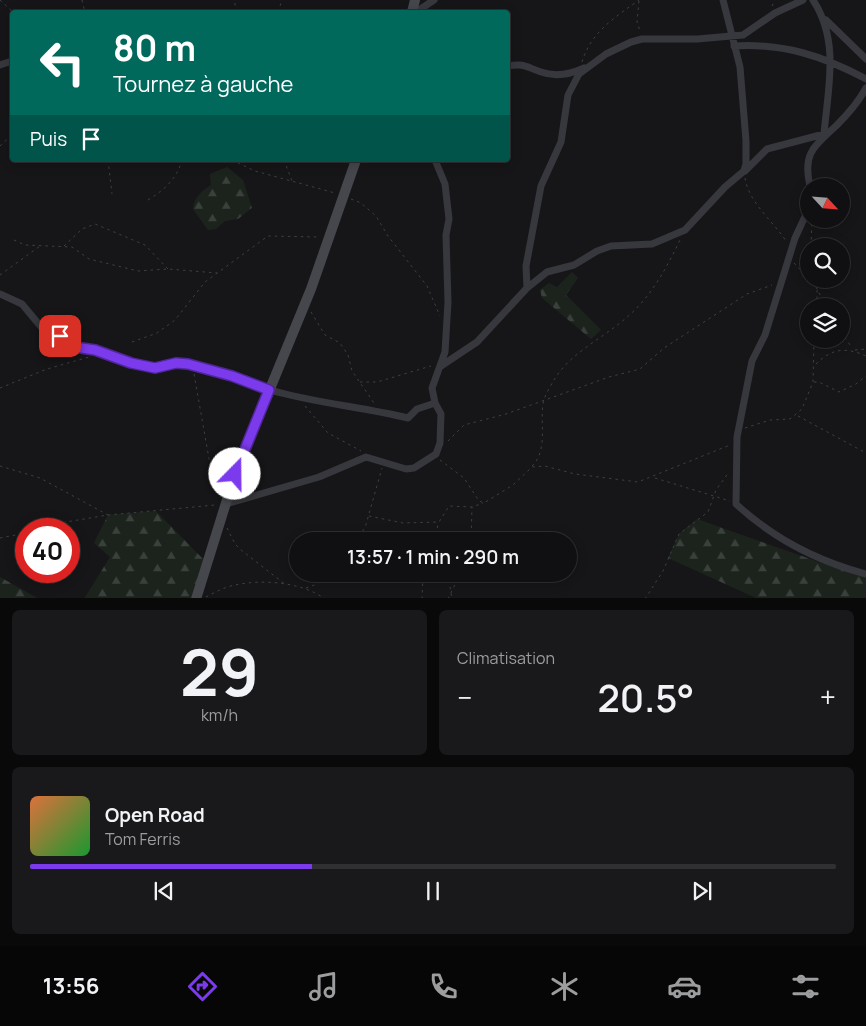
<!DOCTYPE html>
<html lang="fr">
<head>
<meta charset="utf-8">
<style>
	:root { --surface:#101012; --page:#19191b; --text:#f1f3f6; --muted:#9c9d9f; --line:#303032; --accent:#7c3aed }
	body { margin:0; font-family:Manrope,sans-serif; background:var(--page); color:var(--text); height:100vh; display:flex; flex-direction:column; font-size:19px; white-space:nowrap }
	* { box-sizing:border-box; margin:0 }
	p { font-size:16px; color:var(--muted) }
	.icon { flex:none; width:28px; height:28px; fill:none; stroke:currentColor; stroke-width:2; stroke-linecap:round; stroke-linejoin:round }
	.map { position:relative; height:598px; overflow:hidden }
	.side { display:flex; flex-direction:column; gap:12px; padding:12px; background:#09090a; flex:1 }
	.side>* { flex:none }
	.banner { position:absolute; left:10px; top:10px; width:500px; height:152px; border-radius:5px; box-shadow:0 2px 12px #0003,0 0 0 1px var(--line); background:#00695c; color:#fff; overflow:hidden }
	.needle { width:32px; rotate:116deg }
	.fabs { position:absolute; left:800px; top:178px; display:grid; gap:10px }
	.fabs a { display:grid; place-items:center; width:50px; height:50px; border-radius:50%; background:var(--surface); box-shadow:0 2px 12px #0003,0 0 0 1px var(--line); font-size:25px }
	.speed { position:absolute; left:15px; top:518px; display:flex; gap:10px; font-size:25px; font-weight:700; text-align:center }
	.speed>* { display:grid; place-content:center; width:65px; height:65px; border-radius:50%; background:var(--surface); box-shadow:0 2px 12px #0003,0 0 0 1px var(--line); line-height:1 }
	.speed .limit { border:8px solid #d22; background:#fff; color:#111 }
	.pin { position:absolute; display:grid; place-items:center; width:42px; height:42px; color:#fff; margin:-21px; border-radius:10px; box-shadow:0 2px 8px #0006 }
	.me { position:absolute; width:55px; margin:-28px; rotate:22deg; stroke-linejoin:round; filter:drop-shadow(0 0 4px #0008) }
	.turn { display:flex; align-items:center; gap:18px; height:105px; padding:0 20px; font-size:22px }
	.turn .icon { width:65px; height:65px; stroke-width:2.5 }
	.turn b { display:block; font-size:35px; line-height:42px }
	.then { display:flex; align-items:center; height:48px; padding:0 20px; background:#0003; gap:10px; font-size:19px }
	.big { font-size:38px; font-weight:600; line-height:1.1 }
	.side .widget { flex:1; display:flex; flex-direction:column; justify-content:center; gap:8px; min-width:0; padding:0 18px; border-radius:8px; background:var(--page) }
	.side .dial { align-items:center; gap:0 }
	.dial b { font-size:65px; line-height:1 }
	.song { display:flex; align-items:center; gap:15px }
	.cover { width:60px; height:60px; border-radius:8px; background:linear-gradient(135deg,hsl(20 70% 55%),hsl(130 70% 35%)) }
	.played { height:5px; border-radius:2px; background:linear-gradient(90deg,var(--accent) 35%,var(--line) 35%) }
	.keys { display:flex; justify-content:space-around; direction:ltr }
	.heat { display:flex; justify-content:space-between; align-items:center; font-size:28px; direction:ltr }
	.side .tiles { flex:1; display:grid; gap:12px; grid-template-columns:1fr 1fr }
	.widget:last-child { grid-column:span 2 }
	.trip { position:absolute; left:289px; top:532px; width:288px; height:50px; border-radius:25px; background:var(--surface); box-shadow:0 2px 12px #0003,0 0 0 1px var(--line); font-weight:600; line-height:50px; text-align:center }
	.tab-bar { display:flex; height:80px; justify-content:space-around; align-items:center; background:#060607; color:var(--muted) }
	.tab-bar .icon { width:35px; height:35px }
	.tab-bar .current { color:var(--accent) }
	.tab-bar b { font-size:22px; color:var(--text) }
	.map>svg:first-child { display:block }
</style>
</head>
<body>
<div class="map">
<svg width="866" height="599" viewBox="0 0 866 599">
	<defs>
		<pattern id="forest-firs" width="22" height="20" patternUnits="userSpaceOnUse" patternTransform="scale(1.25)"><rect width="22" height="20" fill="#1c231d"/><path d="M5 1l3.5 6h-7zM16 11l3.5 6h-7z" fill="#3a403c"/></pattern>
	</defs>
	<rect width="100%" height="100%" fill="#161618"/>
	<path fill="url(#forest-firs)" d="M227,167L243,180L252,208L238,219L225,221L216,229L208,230L193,209C194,197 202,191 211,185L210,174Z
		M572,272L578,278L566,295L601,330L591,339L542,298L540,290L549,283L557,287Z
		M156,511L203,559L193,598L84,599L110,557L94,543L108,515Z
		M697,519L833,567L866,576V598H756L668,558L679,534Z
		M0,577L37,598H0Z"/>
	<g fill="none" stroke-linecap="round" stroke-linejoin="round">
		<path stroke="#3d3f44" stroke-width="1" stroke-dasharray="2.5 4" stroke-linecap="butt" d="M0,0L13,12
			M82,0L85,12
			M639,1L637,22L640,31
			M772,6L775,0
			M235,12V0
			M278,12L282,0
			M582,62C591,32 614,18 639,0
			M0,146L12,135
			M108,160L112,194
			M232,160L255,171L335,193
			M284,160L292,181
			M745,178C749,203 773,221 786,241
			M351,199L361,203L376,216L388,236L427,286L440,316
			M148,200C164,190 177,179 182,160
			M14,240L25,245L72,247L89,259L138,271L168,269L217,273
			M64,246L82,229L95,224L145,245L168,269
			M811,246L812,220
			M794,263L816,287L826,306
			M0,275L40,246
			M815,279L816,286
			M817,290V306
			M311,312L325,335L340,343L348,355L352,371L374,403
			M841,332L852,348
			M132,342L157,333L175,320L205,282L268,236L320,237
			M855,350L866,349
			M816,364C832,348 846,347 866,356
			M194,374L211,470L220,491
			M360,382H377L431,366
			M814,382H819L839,392L856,384L866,376
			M0,388L47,369L89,357
			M305,406L328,433L361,451
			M798,416L866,453
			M745,428L770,420L790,419L802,409L813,382L814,339
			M448,441L464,425L506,414L609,377L640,369L664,348L747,294L772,285
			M440,460L464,478L479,501L484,503L513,485L532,467L545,466L575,474L638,482L730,445
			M0,466L40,478L108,515
			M532,466C548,451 540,423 543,404C544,396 550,387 554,380C571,352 602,339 626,318C651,297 666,269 680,240
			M655,478L730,501
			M369,516L403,523L439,522L449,506L472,507L483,503
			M227,528L235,544L241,550L286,585
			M38,529L48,525L108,515L215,505
			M0,538L26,533
			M354,541L365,528L382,468
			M436,541L438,522
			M471,541L472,507
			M448,574L452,599
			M306,588L317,584L328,574
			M206,597C215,592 225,587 235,585C262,579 302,582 325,599
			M422,599L423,574
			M448,599L460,574
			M645,599L663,571L679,534L708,512L716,490L729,472"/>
		<path stroke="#37383d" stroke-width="7" d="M416,12L434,0
			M826,20L866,59
			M734,46C784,43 823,56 866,79
			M0,65L12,61
			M508,66C525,63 526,67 541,72C555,77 571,74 584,68
			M745,171L767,149L824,134C828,88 840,41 813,0
			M810,186C802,152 815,146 837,125C848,114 859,101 866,88
			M809,208L795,238L765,335L752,361L737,437L736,504C774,539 817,561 866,574
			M527,288L547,272L574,265L597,251L611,246L652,244L685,230L725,187L744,171L746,164V141L740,67L723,0
			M0,294L22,304L42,328L62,338L68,346C77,348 86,348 94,350C114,356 132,365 153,368C164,369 175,361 186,364C215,370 242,382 270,390C315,403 362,407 408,418L417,409L435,403
			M441,366L477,342L527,288L526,266L541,186L561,142L568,95L579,74L606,54L631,42L642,39H697L743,35L775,13L803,0
			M226,504L319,477L366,457L406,469L414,468L436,454L440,443L441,414L435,403L432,388L445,352L448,302L446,235L449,219L445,184L435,160"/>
		<path stroke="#45474d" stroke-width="10" d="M412,12L415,0
			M196,599L235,474L311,289L356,160"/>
	</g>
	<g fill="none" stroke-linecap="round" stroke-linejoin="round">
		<g stroke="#51269a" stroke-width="12">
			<path id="route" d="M60,336L68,346L95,350L131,363L155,368L176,363L188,364L232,376L269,390L235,474"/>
		</g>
		<use href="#route" stroke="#7c3aed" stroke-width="9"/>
	</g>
</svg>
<div class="fabs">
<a><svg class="needle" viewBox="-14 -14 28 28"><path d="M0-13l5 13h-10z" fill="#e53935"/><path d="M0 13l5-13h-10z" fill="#9c9d9f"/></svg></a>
<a><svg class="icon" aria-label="search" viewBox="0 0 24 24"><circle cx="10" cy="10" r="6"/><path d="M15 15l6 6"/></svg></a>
<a><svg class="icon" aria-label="layers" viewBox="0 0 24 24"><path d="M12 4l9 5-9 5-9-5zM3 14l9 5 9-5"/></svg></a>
</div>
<div class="speed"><div class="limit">40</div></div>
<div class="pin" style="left:60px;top:336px;background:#d93025"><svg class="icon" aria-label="arrive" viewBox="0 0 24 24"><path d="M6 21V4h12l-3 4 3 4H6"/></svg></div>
<svg class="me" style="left:235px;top:474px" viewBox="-20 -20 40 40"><circle r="19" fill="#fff"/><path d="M0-13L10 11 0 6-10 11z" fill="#7c3aed"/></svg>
<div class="trip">13:57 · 1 min · 290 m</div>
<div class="banner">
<div class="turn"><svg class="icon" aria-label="left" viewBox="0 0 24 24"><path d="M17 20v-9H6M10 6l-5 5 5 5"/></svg><div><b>80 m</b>Tournez à gauche</div></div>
<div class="then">Puis<svg class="icon" aria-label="arrive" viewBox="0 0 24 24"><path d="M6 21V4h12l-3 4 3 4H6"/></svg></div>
</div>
</div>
<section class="side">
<div class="tiles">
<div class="widget dial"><b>29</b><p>km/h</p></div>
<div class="widget"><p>Climatisation</p>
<div class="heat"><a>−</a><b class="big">20.5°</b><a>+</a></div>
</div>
<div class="widget">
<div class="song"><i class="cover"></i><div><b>Open Road</b><p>Tom Ferris</p></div></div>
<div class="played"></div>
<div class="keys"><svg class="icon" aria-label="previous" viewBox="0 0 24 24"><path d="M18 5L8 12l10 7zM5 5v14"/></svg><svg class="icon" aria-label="pause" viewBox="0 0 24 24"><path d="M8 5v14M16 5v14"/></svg><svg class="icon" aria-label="next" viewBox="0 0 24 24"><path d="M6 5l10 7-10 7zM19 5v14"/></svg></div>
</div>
</div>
</section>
<nav class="tab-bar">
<b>13:56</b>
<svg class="icon current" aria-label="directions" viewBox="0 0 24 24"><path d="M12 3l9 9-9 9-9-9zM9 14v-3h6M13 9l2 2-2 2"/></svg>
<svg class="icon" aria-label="music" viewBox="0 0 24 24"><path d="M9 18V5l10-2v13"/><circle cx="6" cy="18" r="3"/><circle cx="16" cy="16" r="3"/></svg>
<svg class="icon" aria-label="phone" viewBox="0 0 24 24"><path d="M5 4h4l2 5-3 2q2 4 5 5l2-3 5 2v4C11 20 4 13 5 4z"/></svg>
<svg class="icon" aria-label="climate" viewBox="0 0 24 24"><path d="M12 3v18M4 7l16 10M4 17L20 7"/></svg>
<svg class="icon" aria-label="car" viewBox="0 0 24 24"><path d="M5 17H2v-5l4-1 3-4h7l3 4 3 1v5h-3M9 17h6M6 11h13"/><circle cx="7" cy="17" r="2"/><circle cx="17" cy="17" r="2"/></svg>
<svg class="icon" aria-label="filters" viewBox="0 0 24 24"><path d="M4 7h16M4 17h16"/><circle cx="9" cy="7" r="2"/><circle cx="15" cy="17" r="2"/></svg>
</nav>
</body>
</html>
